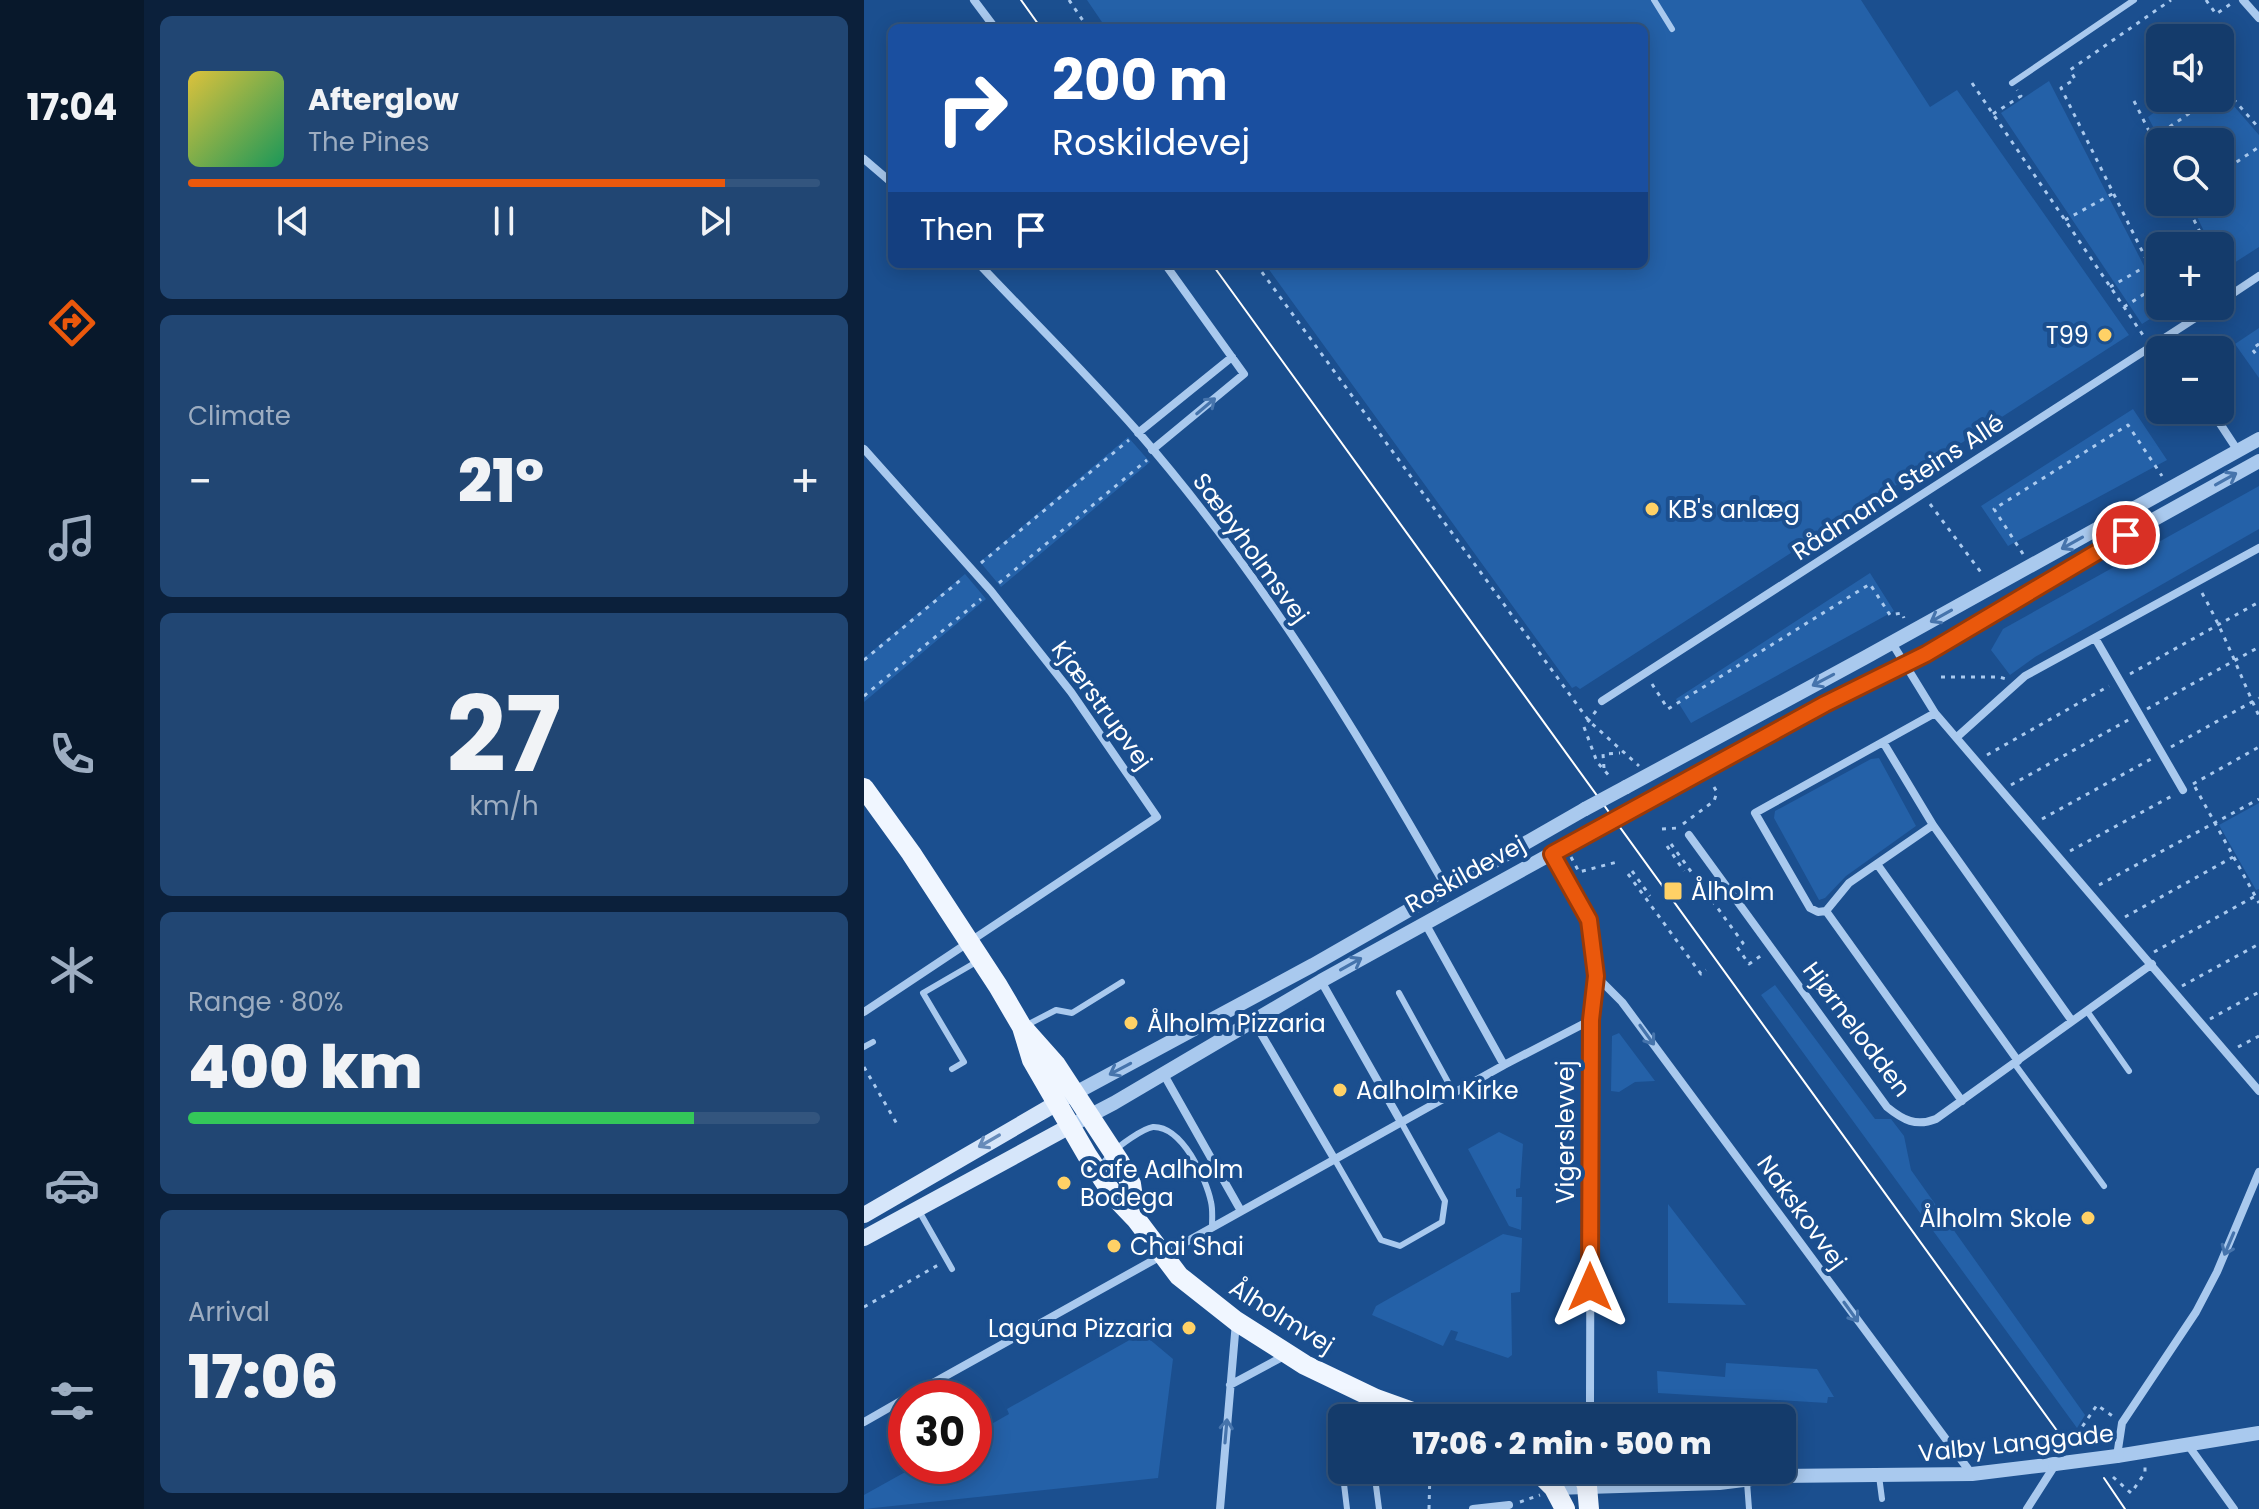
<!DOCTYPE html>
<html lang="en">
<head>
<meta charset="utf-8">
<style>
	:root { --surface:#143b6b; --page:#214673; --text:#f1f3f6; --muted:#9dadc1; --line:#33557e; --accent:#ea580c }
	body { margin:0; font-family:Poppins,sans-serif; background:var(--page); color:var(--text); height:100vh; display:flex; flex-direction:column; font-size:30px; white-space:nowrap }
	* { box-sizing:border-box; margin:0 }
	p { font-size:26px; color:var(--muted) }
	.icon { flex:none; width:44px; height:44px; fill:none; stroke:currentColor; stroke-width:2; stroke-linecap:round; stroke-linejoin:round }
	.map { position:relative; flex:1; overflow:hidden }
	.drawer { display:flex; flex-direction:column; gap:16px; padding:16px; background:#0b203b; width:720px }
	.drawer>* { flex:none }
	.hud { position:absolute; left:24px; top:24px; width:760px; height:244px; border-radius:12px; box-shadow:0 4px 20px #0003,0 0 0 2px var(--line); background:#1a4fa0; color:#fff; overflow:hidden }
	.fabs { position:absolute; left:1282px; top:24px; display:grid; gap:16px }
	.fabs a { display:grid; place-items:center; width:88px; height:88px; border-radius:12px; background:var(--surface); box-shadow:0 4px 20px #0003,0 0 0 2px var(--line); font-size:40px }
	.speed { position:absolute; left:24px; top:1380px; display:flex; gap:16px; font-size:40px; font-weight:700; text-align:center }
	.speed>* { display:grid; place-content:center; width:104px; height:104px; border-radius:50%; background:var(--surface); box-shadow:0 4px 20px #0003,0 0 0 2px var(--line); line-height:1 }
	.speed .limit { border:12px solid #d22; background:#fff; color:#111 }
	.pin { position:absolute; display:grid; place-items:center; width:68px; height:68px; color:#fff; margin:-34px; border:4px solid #fff; border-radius:50%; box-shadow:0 2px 8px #0007 }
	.me { position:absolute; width:88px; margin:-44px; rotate:0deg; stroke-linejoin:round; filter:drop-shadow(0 0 6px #0008) }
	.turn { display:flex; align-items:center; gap:28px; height:168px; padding:0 32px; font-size:36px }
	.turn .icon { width:104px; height:104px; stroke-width:2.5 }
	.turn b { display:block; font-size:56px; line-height:68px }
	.then { display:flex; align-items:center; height:76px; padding:0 32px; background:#0003; gap:16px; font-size:30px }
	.big { font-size:60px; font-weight:800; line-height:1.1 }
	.drawer .widget { flex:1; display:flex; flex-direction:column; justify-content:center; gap:12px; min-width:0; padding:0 28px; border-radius:12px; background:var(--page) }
	.drawer .dial { align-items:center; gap:0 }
	.dial b { font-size:104px; line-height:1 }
	.song { display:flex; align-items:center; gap:24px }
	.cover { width:96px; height:96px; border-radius:12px; background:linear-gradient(135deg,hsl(50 70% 55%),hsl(150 70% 35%)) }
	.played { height:8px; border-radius:4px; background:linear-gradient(90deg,var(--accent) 85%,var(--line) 85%) }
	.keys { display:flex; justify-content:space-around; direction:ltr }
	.heat { display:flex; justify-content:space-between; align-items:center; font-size:44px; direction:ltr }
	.charge { height:12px; border-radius:6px; background:linear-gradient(90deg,#34c759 80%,var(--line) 0) }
	.trip { position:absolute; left:464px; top:1404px; width:468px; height:80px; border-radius:12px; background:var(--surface); box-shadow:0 4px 20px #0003,0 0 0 2px var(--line); font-weight:800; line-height:80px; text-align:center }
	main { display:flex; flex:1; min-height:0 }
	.tabs { display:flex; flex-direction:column; width:144px; justify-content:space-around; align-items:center; background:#08182b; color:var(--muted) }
	.tabs .icon { width:56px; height:56px }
	.tabs .active { color:var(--accent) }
	.tabs b { font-size:36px; color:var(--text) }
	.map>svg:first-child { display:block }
</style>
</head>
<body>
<main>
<nav class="tabs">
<b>17:04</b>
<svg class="icon active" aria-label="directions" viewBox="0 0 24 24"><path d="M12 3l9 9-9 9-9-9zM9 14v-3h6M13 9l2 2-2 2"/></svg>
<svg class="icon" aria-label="music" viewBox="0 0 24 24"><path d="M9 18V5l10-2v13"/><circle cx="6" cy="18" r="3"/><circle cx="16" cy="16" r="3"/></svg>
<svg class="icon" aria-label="phone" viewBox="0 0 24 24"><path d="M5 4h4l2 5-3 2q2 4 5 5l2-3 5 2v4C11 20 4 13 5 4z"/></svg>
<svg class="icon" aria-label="climate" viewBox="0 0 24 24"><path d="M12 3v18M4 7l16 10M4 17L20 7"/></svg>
<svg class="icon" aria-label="car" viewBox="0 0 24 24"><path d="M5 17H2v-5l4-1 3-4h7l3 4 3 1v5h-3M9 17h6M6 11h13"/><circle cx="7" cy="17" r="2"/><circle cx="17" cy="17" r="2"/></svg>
<svg class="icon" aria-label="filters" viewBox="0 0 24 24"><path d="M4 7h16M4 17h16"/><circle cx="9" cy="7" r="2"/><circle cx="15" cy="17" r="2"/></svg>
</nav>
<section class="drawer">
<div class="widget">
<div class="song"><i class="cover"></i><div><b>Afterglow</b><p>The Pines</p></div></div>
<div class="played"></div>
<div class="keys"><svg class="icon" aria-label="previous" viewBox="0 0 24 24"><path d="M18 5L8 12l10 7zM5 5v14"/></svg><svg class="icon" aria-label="pause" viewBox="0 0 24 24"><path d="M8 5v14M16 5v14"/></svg><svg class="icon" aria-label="next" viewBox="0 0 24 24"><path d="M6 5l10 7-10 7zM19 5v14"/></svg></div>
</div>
<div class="widget"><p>Climate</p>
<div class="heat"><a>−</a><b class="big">21°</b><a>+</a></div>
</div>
<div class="widget dial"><b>27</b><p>km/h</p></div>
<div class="widget"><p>Range · 80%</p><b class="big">400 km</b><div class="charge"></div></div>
<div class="widget"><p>Arrival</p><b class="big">17:06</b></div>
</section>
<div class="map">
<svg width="1395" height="1509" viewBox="0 0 1395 1509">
	<rect width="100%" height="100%" fill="#1b4f8f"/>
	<path fill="#2461a8" d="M223,0H997L1066,107L1093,90L1265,335L716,689L712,686L708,688L401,264H780V28H242Z
		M1185,81L1296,297V306H1301L1302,309L1278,324L1137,113Z
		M1356,90L1395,135V247L1359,270L1356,264V246H1347L1326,202H1356V142H1297L1284,117L1310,98H1356Z
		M1395,328V378L1371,344Z
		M1269,409L1303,460L1144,546L1117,506Z
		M264,437L286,462L137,587L116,562Z
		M1395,486V529L1171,657L1146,675L1127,650L1139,629Z
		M1006,573L1030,611L827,723L812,699Z
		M101,574L122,599L0,702V658Z
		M1015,758L1052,826L982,876L961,898L955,900L910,818L911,811L1007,759Z
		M1395,803V889L1392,890L1355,825Z
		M911,985L1011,1119H1027L1040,1136L1047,1170L1221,1415L1213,1428L897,995Z
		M755,1033L791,1081L771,1082L755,1092L747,1091L748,1036Z
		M635,1132L659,1144L656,1188L652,1189V1197H658L657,1230L645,1226L604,1149Z
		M804,1204L882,1305L804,1303Z
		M639,1234L658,1238L656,1292L647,1293L648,1355L644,1358L591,1340L594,1332L587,1330L579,1346L508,1315L512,1306Z
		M278,1333L309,1359L294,1478L0,1509V1495L52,1466H110V1434L145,1414L143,1409Z
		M862,1363L953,1369L970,1397H964L963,1403L794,1393L793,1371L861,1377Z"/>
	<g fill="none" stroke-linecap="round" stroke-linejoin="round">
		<path stroke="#a9c9ee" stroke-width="3" stroke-dasharray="4 6" stroke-linecap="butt" d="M205,0L224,28
			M1342,0L1352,14L1368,3
			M1108,83L1281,338
			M1356,84L1395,128
			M1270,101L1296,153
			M1129,114L1157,96L1153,90
			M1289,138L1348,98
			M1356,173L1395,147
			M1321,202L1343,246
			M1201,220L1250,193
			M392,264L725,721L775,766
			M1356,273L1362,284
			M1246,287L1284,265
			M1296,287L1197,88L1211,79L1206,70L1307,0
			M1305,306L1311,318
			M1260,307L1296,284
			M1395,344L1388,349L1395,358
			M1066,504L1119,575
			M1159,554L1130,509L1264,425L1298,476
			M117,563L265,440
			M135,583L283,460
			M1338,593C1360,632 1376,675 1395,716
			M0,660L99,578
			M1266,674L1395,602
			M1077,677H1135L1142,679
			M788,684L804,709L1006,584L1026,615L1038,613L1040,618
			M0,696L117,599
			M1283,709L1395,647
			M732,711L720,727L733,762L748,779
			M1307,747L1395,698
			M1123,755L1245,686
			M740,768L739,754L756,753
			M1329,784L1395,747
			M1147,785L1266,719
			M1331,787L1395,903
			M1178,819L1287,759
			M819,824L850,801L853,792L847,782
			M798,829L814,828
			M807,844L879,943L873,947L885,964L898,955
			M803,846L820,871
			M1206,851L1308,796
			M707,857L715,872L753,862
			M768,871L786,896
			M764,874L837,974L842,970
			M1235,885L1395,799
			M1261,917L1369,857
			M1290,952L1395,894
			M1318,986L1395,944
			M1346,1019L1395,992
			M1374,1047L1395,1036
			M0,1067L33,1124
			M0,1307L76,1264
			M1220,1436L1218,1427L1233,1405L1250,1417
			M1249,1477L1267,1493L1281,1473V1465
			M566,1481L576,1480V1470
			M656,1502L676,1495
			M565,1509L566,1470"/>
		<path stroke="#a9c9ee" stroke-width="6" d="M790,0L808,29
			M1148,83L1270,0
			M535,993L590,1093
			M1223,1011L1265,1071
			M161,1026L192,1010L208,1013L258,982
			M0,1047L9,1042
			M1150,1063L1240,1186
			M88,1069L100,1062L59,993L114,961
			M471,1160L517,1240L536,1246L578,1222L581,1201L537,1122
			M236,1169C242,1156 255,1146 267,1138C273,1134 282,1128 289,1127C318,1126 342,1178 347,1202C349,1210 348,1219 348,1227
			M55,1211L88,1269
			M510,1470L515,1509
			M1015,1476L1018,1499
			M883,1482L885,1509
			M483,1509L480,1484L485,1470"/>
		<path stroke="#a9c9ee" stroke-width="8" d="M110,0L131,28
			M1379,0L1395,18
			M0,159L28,183
			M115,264C168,320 223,374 274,432C395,571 492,729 583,889
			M1356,302L1395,276
			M1299,339L1307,350
			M1347,410L1374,451
			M274,433L368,357
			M0,449L127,591L207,692L293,817L0,1012
			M288,450L380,374L301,264
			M1231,638L1319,790
			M1028,643L1071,713L1395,1091
			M738,701L1350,306
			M1071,713L891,813L946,908L954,912L962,911L1098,1101
			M1093,737L1161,676L1395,548
			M1019,742L1069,825L1208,1021
			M825,835L1023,1107C1039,1120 1052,1127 1072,1119L1288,964
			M688,854L725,920L732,976L727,1020L726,1405L716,1418
			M1013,864L1154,1061
			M962,911L985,883L1069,825
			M561,923L640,1065
			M732,976L758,1002L1107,1473
			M457,981L537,1122
			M389,1020L471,1160
			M299,1073L377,1211
			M366,1385L422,1355
			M42,1398L640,1065L727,1020
			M0,1422L42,1398
			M1324,1445L1370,1509
			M1253,1456L1258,1423L1332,1312L1353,1272L1395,1172
			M356,1509L372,1322
			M609,1509L645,1505
			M1163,1509L1191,1465"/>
		<path stroke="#a9c9ee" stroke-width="14" d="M762,787L1002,657L1395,439
			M776,805L961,704L1062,654L1217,560L1395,461
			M204,1097L449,965L721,809
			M206,1126L250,1103L457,981L734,828
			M1253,1456L1395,1433
			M871,1470L900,1474
			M690,1488L855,1483L912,1476L1108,1474L1191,1464"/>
		<path stroke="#d6e6fa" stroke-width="16" d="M0,1215L193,1103
			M0,1238L206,1126"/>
		<path stroke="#f0f6ff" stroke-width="20" d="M0,788L47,853L134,986L158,1027L168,1060L223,1155L250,1196L272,1219L315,1276L372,1321L441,1365L512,1399L565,1418
			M160,1029L192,1065L255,1161L267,1184L272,1219
			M672,1470L690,1488L701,1509
			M717,1470L723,1486L725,1509"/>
		<path stroke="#fff" stroke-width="2" d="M157,0L177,28
			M348,264L1199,1439
			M1240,1478L1261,1509"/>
		<path stroke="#a9c9ee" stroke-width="14" d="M721,809L762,787
			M734,828L776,805
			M1191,1464L1253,1456"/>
	</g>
	<defs><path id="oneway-shaft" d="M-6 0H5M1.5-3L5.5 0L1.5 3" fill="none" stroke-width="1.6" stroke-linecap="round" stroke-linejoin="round" transform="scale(2)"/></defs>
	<g stroke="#4674ac">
		<use href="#oneway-shaft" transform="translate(342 406) rotate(-40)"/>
		<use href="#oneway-shaft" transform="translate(1362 479) rotate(-29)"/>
		<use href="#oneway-shaft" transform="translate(1208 543) rotate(151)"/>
		<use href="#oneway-shaft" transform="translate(1077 616) rotate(151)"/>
		<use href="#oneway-shaft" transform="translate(959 680) rotate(152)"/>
		<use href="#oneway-shaft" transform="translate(487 964) rotate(-29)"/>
		<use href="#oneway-shaft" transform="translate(783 1035) rotate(54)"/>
		<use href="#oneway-shaft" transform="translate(256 1069) rotate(152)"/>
		<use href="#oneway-shaft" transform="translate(1365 1244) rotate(113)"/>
		<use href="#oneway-shaft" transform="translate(987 1312) rotate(54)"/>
		<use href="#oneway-shaft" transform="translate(362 1431) rotate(-85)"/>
	</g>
	<use stroke="#668bba" href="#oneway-shaft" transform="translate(125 1141) rotate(150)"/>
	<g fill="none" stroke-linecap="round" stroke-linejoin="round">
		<g stroke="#983908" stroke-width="20">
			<path id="route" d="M726,1287L727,1020L732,976L725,920L688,854L961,704L1062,654L1262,535"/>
		</g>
		<use href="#route" stroke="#ea580c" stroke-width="14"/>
	</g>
	<g fill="#ffd166" stroke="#1b4f8f" stroke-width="3">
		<circle cx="1241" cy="335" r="8"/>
		<circle cx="788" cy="509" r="8"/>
		<rect x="799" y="881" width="20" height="20" rx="4"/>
		<circle cx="267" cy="1023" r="8"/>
		<circle cx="476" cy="1090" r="8"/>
		<circle cx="200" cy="1183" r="8"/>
		<circle cx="1224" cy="1218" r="8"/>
		<circle cx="250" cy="1246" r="8"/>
		<circle cx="325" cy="1328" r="8"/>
	</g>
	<g text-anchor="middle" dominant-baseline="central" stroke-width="8" stroke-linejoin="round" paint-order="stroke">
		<g font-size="24" fill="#fff" stroke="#1b4f8f" text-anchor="start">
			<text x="1225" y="335" text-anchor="end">T99</text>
			<text x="804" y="509">KB's anlæg</text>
			<text x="827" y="891">Ålholm</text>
			<text x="283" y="1023">Ålholm Pizzaria</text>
			<text x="492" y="1090">Aalholm Kirke</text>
			<text x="216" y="1169">Cafe Aalholm<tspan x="216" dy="28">Bodega</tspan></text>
			<text x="1208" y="1218" text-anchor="end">Ålholm Skole</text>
			<text x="266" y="1246">Chai Shai</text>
			<text x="309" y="1328" text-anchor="end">Laguna Pizzaria</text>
		</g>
		<g font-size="24" fill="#fff" stroke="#1b4f8f">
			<text transform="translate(1034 487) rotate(-33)">Rådmand Steins Allé</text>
			<text transform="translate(387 548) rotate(54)">Sæbyholmsvej</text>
			<text transform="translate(238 705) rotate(54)">Kjærstrupvej</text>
			<text transform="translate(601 874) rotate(-29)">Roskildevej</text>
			<text transform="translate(993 1029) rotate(53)">Hjørnelodden</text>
			<text transform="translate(701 1132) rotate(-90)">Vigerslevvej</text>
			<text transform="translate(938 1212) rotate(54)">Nakskovvej</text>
			<text transform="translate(418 1316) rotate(32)">Ålholmvej</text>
			<text transform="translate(1152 1443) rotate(-6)">Valby Langgade</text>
		</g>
	</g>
</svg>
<div class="fabs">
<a><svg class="icon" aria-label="sound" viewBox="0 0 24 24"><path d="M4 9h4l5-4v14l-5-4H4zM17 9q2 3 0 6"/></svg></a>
<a><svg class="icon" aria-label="search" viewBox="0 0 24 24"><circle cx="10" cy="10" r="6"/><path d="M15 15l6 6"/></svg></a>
<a>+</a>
<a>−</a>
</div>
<div class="speed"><div class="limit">30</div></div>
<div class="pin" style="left:1262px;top:535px;background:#d93025"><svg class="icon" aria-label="arrive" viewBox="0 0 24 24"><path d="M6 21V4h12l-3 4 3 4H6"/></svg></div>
<svg class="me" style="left:726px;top:1287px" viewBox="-20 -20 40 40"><path d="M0-17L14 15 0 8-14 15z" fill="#ea580c" stroke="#fff" stroke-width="4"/></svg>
<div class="trip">17:06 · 2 min · 500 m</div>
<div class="hud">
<div class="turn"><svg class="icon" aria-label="right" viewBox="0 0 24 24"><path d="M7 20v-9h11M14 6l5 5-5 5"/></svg><div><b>200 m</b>Roskildevej</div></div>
<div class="then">Then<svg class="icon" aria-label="arrive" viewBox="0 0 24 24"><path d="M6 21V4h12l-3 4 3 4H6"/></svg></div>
</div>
</div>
</main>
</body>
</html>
